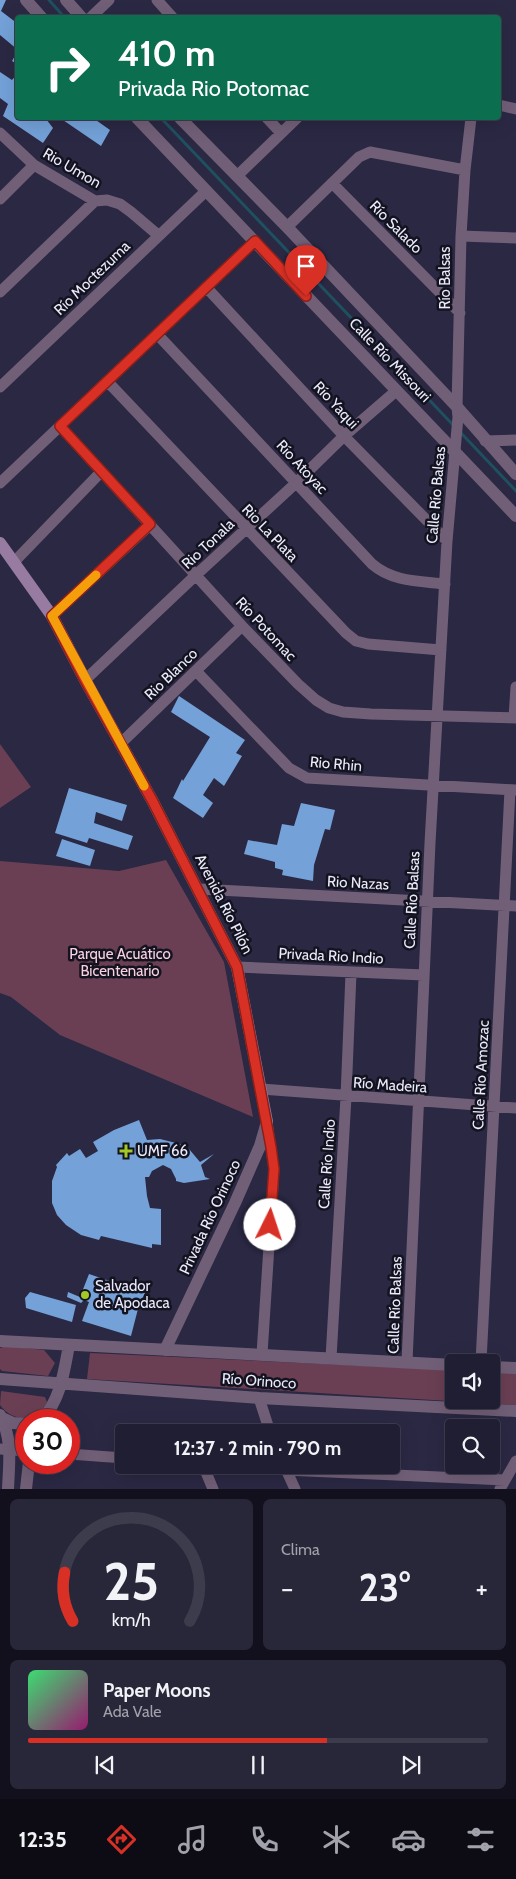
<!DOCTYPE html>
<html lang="es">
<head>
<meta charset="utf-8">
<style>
	:root { --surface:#201e32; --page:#28273a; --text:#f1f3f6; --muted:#a2a2ac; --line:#3d3c4d; --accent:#d93025 }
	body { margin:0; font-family:Cabin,sans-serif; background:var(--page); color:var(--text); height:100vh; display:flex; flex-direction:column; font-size:19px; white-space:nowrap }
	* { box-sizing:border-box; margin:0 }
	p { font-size:16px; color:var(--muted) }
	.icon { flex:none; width:28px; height:28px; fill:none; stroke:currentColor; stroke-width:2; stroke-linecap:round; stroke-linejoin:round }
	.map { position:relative; height:1489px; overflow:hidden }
	.details { display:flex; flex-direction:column; gap:10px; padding:10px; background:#12101c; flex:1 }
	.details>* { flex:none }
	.top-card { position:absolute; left:15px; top:15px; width:486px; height:105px; border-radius:5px; box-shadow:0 5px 20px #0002,0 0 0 1px var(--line); background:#0b6e4f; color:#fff; overflow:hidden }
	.tools { position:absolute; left:445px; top:1354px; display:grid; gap:10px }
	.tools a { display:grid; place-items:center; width:55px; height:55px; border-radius:5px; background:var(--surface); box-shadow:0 5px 20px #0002,0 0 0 1px var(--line); font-size:25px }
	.speed { position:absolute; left:15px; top:1409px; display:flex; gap:10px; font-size:25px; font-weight:700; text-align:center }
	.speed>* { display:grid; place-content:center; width:65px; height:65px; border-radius:50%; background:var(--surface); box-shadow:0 5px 20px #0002,0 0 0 1px var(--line); line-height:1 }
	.speed .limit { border:8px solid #d22; background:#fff; color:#111 }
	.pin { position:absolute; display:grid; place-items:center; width:42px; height:42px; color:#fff; margin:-51px -21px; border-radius:50% 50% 50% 0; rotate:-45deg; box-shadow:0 0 5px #0007 }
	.pin .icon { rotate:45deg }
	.me { position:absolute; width:55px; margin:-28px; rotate:4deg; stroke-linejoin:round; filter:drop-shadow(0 0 4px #0008) }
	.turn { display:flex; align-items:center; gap:18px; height:105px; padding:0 20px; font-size:22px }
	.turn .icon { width:65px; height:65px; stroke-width:2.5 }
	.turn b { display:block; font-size:35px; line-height:42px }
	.big { font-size:38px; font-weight:700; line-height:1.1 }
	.details .widget { flex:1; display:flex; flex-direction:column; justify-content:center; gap:8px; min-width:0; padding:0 18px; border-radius:8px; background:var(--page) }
	.details .dial { align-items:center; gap:0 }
	.dial svg { height:130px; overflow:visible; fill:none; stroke:var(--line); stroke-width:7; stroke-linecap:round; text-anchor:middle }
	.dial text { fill:var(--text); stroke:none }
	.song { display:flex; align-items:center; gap:15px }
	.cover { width:60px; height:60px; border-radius:8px; background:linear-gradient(135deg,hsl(140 70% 55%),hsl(320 70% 35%)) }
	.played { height:5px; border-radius:2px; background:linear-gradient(90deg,var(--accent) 65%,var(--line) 65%) }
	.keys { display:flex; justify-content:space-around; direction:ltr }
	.heat { display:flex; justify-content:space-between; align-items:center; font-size:28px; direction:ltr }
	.details .tiles { flex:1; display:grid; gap:10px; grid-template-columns:1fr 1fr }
	.widget:last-child { grid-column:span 2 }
	.trip { position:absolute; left:115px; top:1424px; width:285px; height:50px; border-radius:5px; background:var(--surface); box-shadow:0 5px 20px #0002,0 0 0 1px var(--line); font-weight:700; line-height:50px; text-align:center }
	.menu { display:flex; height:80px; justify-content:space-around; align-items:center; background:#0d0c14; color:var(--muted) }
	.menu .icon { width:35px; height:35px }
	.menu .current { color:var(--accent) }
	.menu b { font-size:22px; color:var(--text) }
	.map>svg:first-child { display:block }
</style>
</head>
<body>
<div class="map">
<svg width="516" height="1489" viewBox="0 0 516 1489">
	<rect width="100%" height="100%" fill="#2a2843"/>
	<path fill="#6a3f53" d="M0,744L31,787L0,808Z
		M166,860L224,962L253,1117L60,1035L11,997L0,993V861L119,871Z
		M6,1346L44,1350L55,1363L48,1376L2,1371L0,1369V1348Z
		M90,1353L454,1370V1400H491V1372L516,1373V1405L87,1379Z
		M1,1391L45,1397L47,1402C38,1423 13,1423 0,1405Z"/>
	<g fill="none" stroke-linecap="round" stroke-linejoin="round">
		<path stroke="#1f505f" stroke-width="3" d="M49,0L65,18
			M161,118L455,427
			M461,433L516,491"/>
	</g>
	<path fill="#73a1d8" d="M0,0H6L1,11L18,24V50L0,35Z
		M18,50V65L12,61Z
		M0,72L12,80L18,73V118H47L46,119L53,128L43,143L3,116L8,104L0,98Z
		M60,118H93L110,130L101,146Z
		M179,696L245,740L236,753L242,756L224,786L214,778L203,795L213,803L203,818L173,798L182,779L183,781L210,737L171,712Z
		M69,788L127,805L122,821L96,812L94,823L133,836L128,850L89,838L87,843L55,833Z
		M301,803L335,810L330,830L325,829L314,865L313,881L282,875L283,870L275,868V862L244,854L248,840L277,845L282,824L294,826Z
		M62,839L95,850L90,866L56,856Z
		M139,1120L147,1140L160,1139L180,1144L189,1149L200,1162L214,1154L201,1165L205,1177L210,1179L184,1183L176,1181V1179L171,1169L163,1165L152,1171L149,1177H145L147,1196L150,1208L161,1209V1245L152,1244V1248L101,1236L99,1240L81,1235L66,1225L57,1215L52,1203V1181L57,1167L56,1165L67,1153L69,1156L80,1149L86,1158L98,1151L93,1142L114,1130Z
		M89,1274L145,1293L139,1305L131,1336L82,1321L89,1302L84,1300L81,1303L67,1297L68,1292L80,1297Z
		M30,1292L76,1305L72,1322L26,1308L25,1298Z"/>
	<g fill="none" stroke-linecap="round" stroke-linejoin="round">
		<path stroke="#715f77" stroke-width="11" d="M157,0L173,18
			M90,18L109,0
			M499,105L516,109
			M267,118L280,132
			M0,133L34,165L95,201L107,200L120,204L131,212L158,235
			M237,176L297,118
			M332,183L460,313
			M0,199L34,165
			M287,227L359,157L370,152L465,170
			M461,236L516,238
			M206,287L344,436L447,541
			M0,292L95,201
			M157,334L372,564C393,582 419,581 445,584
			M107,381L346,633L356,641L368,644L441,650
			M0,387L206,191
			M60,426L242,626L298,684L316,700L329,708L343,712L371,714L516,718
			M485,441L516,440
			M0,483L255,241
			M14,562L101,472
			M52,616L150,525
			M196,671L289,768L307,778L516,790
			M85,680L196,575L296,483L344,436L396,391
			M514,717L516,687
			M120,744L242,626
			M199,889L516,906
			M237,967L424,975
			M261,1089L516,1108
			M262,1354L274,1169L267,1122
			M331,1358L346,1097L351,973
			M407,1362L430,843L447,541L458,417L457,407L461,236L465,170L471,118
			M481,1362L510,790
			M259,1398L270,1432
			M0,1449L26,1451
			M69,1454L124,1458
			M203,1465L213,1489
			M284,1465L295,1489
			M286,1470L505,1480
			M500,1489L516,1461"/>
		<path stroke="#715f77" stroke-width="12" d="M26,0L42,18
			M66,0L82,18
			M137,118L516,516
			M180,118L287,227L457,407L516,474
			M0,1341L454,1365
			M165,1350L235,1203L260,1146L267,1122
			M491,1367L516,1368
			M0,1379L259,1398L516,1411
			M0,1415C13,1439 9,1463 8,1489
			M2,1418L13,1423L26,1424
			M42,1420C61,1398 64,1372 69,1345
			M26,1489L29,1462"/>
		<path stroke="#987ba1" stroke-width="12" d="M0,543L52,616L85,680L152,800L237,967L267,1122"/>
	</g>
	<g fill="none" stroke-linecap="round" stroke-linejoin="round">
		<g stroke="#8d1f18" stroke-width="12">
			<path id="route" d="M270,1225L274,1169L271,1147L237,967L152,800L85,680L52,616L150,524L60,426L255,241L306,296"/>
		</g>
		<use href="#route" stroke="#d93025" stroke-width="9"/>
		<path stroke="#f59e0b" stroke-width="9" d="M96,575L52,616L144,786"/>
	</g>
	<g fill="#a3c927" stroke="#13131f" stroke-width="2">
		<path d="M123.5 1143.5h5v5h5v5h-5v5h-5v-5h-5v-5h5z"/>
		<circle cx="85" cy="1295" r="5"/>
	</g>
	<g text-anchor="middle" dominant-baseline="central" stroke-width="5" stroke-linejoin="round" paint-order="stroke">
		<g font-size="15" fill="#ebebfe" stroke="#13131f">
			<text transform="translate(72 168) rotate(30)">Rio Umon</text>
			<text transform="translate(396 227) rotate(45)">Río Salado</text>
			<text transform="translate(92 278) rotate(-44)">Río Moctezuma</text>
			<text transform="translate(445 278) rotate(-90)">Río Balsas</text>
			<text transform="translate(390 360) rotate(46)">Calle Río Missouri</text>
			<text transform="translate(336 405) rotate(47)">Río Yaqui</text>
			<text transform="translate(302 467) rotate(47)">Río Atoyac</text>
			<text transform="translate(436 495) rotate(-85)">Calle Río Balsas</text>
			<text transform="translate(270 533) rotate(46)">Rio La Plata</text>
			<text transform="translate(208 544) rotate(-43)">Rio Tonala</text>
			<text transform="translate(266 629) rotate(47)">Río Potomac</text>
			<text transform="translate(171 674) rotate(-44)">Rio Blanco</text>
			<text transform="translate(336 764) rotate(5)">Rio Rhin</text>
			<text transform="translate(358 883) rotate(3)">Rio Nazas</text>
			<text transform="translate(412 900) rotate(-87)">Calle Río Balsas</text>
			<text transform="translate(224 904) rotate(63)">Avenida Río Pilón</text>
			<text transform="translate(331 956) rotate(3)">Privada Rio Indio</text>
			<text transform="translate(481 1075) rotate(-87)">Calle Río Amozac</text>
			<text transform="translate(390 1085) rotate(4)">Río Madeira</text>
			<text transform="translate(327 1164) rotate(-86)">Calle Río Indio</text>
			<text transform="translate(210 1217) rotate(-65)">Privada Río Orinoco</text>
			<text transform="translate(395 1305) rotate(-88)">Calle Río Balsas</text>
			<text transform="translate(259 1381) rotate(4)">Río Orinoco</text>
		</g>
		<g font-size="15" fill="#fad1e2" stroke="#13131f">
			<text x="120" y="954">Parque Acuático<tspan x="120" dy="17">Bicentenario</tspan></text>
		</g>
		<g font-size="15" fill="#ebebfe" stroke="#13131f" text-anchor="start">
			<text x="137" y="1151">UMF 66</text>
			<text x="95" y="1286">Salvador<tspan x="95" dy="17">de Apodaca</tspan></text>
		</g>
	</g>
</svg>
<div class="tools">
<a><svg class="icon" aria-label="sound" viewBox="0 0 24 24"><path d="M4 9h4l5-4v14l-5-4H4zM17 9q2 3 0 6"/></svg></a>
<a><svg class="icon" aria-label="search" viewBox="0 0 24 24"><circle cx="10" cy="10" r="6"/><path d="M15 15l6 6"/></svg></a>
</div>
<div class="speed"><div class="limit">30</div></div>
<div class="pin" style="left:306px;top:296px;background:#d93025"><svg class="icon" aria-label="arrive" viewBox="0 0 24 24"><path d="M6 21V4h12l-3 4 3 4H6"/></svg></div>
<svg class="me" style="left:270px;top:1225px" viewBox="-20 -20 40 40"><circle r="19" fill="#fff"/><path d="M0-13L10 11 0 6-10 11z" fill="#d93025"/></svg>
<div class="trip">12:37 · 2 min · 790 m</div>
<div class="top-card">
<div class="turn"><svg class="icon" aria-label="right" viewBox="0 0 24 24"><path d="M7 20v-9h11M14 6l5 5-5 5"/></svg><div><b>410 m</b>Privada Rio Potomac</div></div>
</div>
</div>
<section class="details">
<div class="tiles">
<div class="widget dial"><svg viewBox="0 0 100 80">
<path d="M14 69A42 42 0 1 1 86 69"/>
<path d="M14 69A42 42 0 0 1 9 39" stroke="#d93025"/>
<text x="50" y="56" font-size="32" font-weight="700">25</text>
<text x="50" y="72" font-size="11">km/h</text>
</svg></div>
<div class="widget"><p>Clima</p>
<div class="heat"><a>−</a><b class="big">23°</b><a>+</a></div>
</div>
<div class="widget">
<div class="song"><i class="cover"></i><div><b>Paper Moons</b><p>Ada Vale</p></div></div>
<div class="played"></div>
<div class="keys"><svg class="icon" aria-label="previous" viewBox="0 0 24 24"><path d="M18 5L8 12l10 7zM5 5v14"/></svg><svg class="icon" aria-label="pause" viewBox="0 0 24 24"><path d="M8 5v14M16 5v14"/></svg><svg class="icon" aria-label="next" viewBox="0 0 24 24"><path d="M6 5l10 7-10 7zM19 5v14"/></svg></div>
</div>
</div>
</section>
<nav class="menu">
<b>12:35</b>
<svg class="icon current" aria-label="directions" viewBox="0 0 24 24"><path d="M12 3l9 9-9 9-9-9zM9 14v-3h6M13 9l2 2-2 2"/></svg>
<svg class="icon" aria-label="music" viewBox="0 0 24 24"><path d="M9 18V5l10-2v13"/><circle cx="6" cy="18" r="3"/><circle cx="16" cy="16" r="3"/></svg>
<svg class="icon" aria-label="phone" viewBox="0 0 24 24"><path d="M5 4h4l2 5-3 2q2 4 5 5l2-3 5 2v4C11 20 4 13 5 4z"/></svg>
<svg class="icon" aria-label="climate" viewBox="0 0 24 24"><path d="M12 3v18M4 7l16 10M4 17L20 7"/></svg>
<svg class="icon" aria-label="car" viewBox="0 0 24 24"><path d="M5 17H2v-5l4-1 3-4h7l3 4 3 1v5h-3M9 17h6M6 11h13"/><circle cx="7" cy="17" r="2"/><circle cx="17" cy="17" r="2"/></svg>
<svg class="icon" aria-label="filters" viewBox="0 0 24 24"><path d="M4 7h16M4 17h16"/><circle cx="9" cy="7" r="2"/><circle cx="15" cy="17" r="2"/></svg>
</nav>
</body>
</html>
